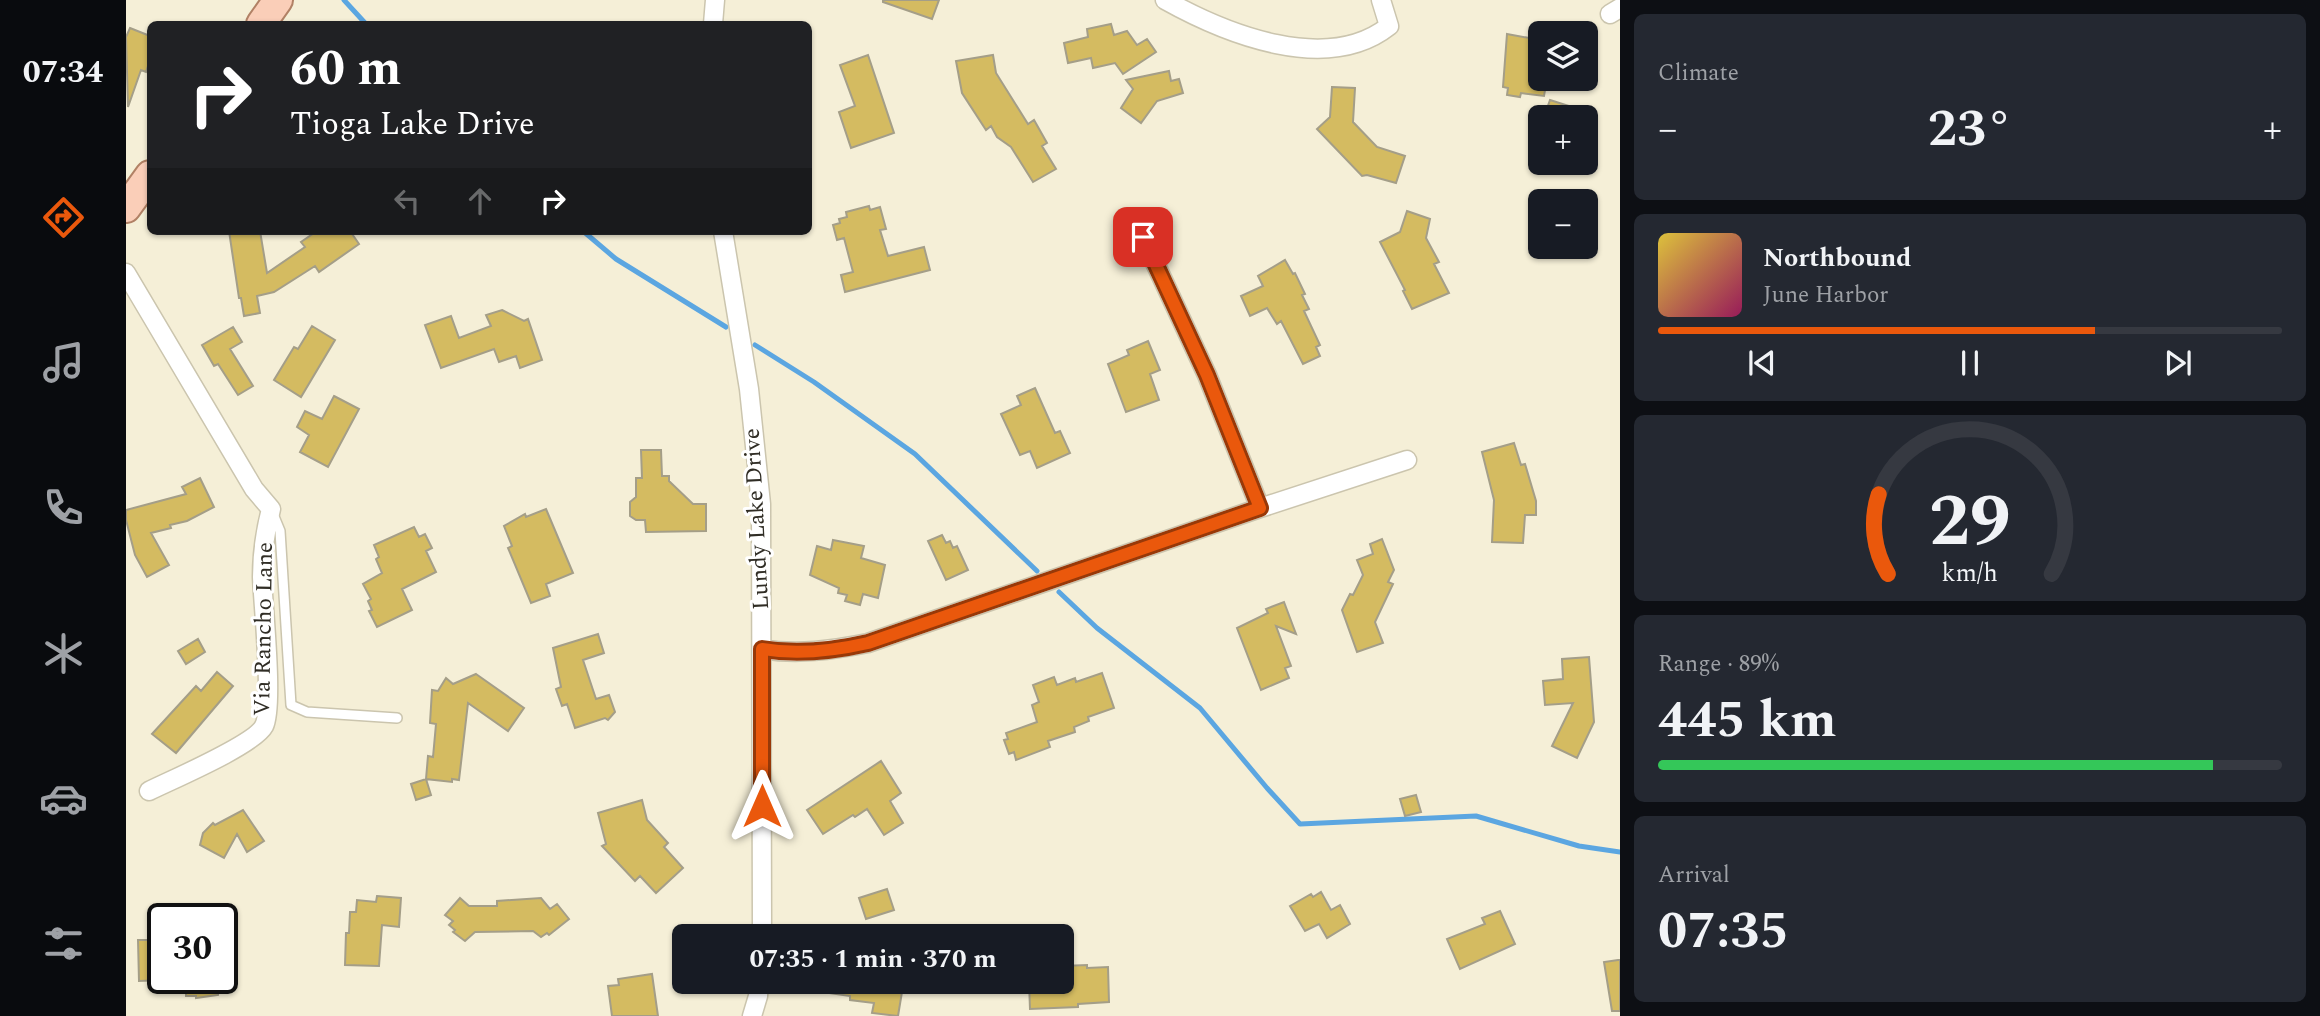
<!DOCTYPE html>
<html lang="en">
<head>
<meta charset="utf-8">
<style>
	:root { --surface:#171b24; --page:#242831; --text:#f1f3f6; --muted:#9ea1a6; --line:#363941; --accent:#ea580c }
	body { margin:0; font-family:Spectral,serif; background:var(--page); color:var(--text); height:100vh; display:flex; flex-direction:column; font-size:26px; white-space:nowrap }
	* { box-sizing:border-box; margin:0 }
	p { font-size:23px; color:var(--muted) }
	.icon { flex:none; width:38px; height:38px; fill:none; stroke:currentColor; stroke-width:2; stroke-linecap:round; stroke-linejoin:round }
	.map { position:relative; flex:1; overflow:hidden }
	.sheet { display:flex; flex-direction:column; gap:14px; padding:14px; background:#0d0f14; width:700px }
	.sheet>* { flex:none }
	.hud { position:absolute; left:21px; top:21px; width:665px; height:214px; border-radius:10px; box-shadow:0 2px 5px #0004; background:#202124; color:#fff; overflow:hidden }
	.buttons { position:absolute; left:1402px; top:21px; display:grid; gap:14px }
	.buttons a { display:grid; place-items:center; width:70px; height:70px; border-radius:10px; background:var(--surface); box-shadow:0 2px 5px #0004; font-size:35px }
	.speed { position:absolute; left:21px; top:903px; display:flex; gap:14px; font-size:35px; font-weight:700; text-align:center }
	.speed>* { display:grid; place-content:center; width:91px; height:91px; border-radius:50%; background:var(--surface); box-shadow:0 2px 5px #0004; line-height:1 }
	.speed .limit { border:4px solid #111; border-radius:10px; background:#fff; color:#111 }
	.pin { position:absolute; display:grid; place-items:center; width:60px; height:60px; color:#fff; margin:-30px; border-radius:14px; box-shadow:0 4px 10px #0006 }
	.me { position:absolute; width:77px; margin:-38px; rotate:0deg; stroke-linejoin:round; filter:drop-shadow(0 0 5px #0008) }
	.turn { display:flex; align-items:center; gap:24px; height:147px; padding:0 28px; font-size:32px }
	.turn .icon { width:91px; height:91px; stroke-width:2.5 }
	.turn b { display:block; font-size:49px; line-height:60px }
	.lanes { display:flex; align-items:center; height:66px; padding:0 28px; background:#0003; justify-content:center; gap:35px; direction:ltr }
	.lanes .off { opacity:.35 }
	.big { font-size:52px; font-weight:700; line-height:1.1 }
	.sheet .widget { flex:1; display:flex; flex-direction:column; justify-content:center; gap:10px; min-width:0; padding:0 24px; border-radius:10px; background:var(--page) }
	.sheet .dial { align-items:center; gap:0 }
	.dial svg { height:182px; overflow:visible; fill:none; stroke:var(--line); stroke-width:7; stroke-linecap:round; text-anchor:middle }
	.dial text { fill:var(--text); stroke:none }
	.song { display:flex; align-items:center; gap:21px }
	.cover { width:84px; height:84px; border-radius:10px; background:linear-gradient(135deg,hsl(50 70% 55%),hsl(330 70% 35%)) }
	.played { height:7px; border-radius:4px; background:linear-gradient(90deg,var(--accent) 70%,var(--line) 70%) }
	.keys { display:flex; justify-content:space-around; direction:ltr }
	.heat { display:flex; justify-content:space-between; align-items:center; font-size:38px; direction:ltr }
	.charge { height:10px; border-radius:5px; background:linear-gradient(90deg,#34c759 89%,var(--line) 0) }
	.trip { position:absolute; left:546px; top:924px; width:402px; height:70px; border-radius:10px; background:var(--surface); box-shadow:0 2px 5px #0004; font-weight:700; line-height:70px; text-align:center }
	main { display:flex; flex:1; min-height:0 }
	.tab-bar { display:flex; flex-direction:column; width:126px; justify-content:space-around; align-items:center; background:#090b0e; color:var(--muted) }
	.tab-bar .icon { width:49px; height:49px }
	.tab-bar .active { color:var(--accent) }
	.tab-bar b { font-size:32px; color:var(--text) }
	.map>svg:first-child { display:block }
</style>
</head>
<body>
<main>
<nav class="tab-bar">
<b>07:34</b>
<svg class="icon active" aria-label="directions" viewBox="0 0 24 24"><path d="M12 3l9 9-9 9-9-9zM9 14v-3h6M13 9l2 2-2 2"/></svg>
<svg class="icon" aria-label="music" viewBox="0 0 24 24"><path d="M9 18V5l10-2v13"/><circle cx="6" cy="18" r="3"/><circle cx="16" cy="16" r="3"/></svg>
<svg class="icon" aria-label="phone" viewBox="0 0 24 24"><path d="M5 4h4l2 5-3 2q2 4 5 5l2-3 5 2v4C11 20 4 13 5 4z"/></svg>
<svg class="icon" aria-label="climate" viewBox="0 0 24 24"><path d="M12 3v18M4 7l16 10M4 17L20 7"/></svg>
<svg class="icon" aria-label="car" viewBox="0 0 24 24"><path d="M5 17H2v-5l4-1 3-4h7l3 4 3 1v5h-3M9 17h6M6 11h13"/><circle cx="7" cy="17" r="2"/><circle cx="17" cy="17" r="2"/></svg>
<svg class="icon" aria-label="filters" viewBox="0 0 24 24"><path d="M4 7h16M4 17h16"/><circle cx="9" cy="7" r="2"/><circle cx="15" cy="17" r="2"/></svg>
</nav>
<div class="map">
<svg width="1494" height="1016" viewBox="0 0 1494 1016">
	<rect width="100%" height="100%" fill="#f5efd7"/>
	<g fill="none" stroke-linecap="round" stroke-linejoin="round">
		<path stroke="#5ba6e1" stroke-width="5" d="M218,0L240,24
			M457,231L490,259L600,327
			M629,345L688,382L789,454L911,571
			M933,592L971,628L1074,708L1141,788L1174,824L1350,816L1453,846L1494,852"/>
	</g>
	<path fill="#d4bb61" stroke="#a49e88" stroke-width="2" d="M757,0H813L806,19L757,2Z
		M985,24L988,35L1001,31L1011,45L1021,39L1030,52L997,74L989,63L967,68L965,58L942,63L938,43L962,37L961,29Z
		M4,28L24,36V60L20,72L15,70L2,107L0,37Z
		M1381,34L1409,39L1407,50L1414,51V79H1421L1418,96L1395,93L1394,97L1381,95L1382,88L1377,87Z
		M742,55L768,133L725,148L713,112L729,106L714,65Z
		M867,55L870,73L902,124L908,120L921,143L916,146L930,169L907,182L885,147L871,137L865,126L860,130L836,93L830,61Z
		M1043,71L1045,81L1053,79L1057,93L1031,101L1015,123L995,108L1007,89L1000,80Z
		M1206,87L1229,88L1227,122L1251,147L1279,156L1270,183L1241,175L1236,176L1191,129L1204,117Z
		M1424,100L1468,114V117H1418Z
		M743,206L744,210L754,207L760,229L754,230L762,256L798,247L804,270L719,292L715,275L727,272L718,238L711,240L707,225L714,223L713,219L721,217L720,212Z
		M1281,211L1304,219L1300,238L1313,262L1308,264L1323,293L1286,309L1277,291L1279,290L1254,242L1274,232Z
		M103,231H134L141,273L179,247L175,242L191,231H224L233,244L193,272L189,266L148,292L131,296L134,313L118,316L115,298H113Z
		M1159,260L1167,274L1169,273L1179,294L1176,295L1183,309L1178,311L1194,345L1190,347L1194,356L1177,364L1155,321L1151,324L1141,308L1124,316L1115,296L1137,286L1132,276Z
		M376,310L398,321L402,319L416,360L394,368L390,356L373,362L368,349L315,368L299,325L325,316L333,338L365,326L360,315Z
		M186,326L209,340L175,397L148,380L168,347L172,349Z
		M107,327L116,342L104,349L127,386L112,395L92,364L88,366L76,345Z
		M1022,341L1034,370L1024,374L1033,400L1000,412L982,364L1003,355L1001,350Z
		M909,388L929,433L934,431L944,453L911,468L904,451L894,455L875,414L895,405L891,396Z
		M208,396L233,409L202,467L174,452L183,435L171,427L179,411L196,419Z
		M1388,443L1395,465L1399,464L1410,501V515H1399L1397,543L1366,542L1368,500L1356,452Z
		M515,450H535L536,476H543V481L567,504H580V531L520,532L519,520H510L504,516V502L510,497V478H516Z
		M74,478L88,507L61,521L44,525L45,528L25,533L43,565L21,577L9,555L0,520V510L60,494L56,487Z
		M420,509L447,573L420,584L424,596L405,603L382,548L386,546L378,526L399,514L400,517Z
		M288,527L293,537L299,534L306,548L300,551L310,572L276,589L286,610L251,627L243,611L246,610L242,601L245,599L237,584L256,573L250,559L253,557L248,545Z
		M816,535L820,543L824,541L827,548L831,546L842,570L820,580L802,541Z
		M1256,539L1268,570L1262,582L1267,584L1249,622L1257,643L1231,652L1216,610L1224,594L1227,595L1237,575L1231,560L1247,554L1244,544Z
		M707,540L738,546L735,558L759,565L752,598L737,594L734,605L719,601L721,595L712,593L713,588L684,575L691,546L705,550Z
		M1158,602L1170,634L1150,626L1165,666L1159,668L1163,678L1135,690L1111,628L1142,613L1140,609Z
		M472,634L478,653L457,660L470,699L483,695L489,712L482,720L479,718L449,728L441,704L436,706L430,689L435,687L427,648Z
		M72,639L79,652L60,664L52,651Z
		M1463,657L1468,722L1451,758L1426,746L1447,703L1419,705L1417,681L1437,679L1436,659Z
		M91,672L107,686L50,753L26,734L70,686L75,691Z
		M976,673L988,708L962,717L963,721L948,727L949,732L922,741L924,747L890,760L888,752L883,754L878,740L882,739L880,733L911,722L906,705L913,702L907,685L928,677L931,685L949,678L950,682Z
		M350,674L398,708L382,731L342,703L333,780L326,779V782L300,779L302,756L307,757L310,724L304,723L306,690L312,691L320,678L327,684Z
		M755,761L775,793L764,801L777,823L758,835L741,809L729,817L727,815L697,834L681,810Z
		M300,779L305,795L290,800L285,784Z
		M1290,795L1295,812L1279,816L1274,799Z
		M516,800L521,820L542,843L538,847L557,868L530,893L514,876L509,881L476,846L480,844L472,813Z
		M117,810L138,841L121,852L111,834L98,858L74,845L77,833L87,823L89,825Z
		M761,889L768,910L740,919L733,898Z
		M1195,892L1205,910L1214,905L1224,924L1201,938L1193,924L1179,931L1164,906L1185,894L1187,897Z
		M251,896L275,898L273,927L256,925L253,966L219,965L220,933H223L224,912H230L231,900L250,902Z
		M334,898L343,906H371V901L415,898L424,909L431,904L443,919L423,935L421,933L415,937L407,931L349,932L339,941L327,932L329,930L323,925L327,921L319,915Z
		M1374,911L1389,944L1334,969L1321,939L1359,924L1356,918Z
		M12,940H37V980L13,981Z
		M1492,960H1494V1011H1486L1478,962Z
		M961,965V968L982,967L983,1002L952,1004V1007L904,1009L903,982H936V966Z
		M526,974L532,1016H486L482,986L493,985L492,979Z
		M60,978H91L92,995L70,998V996H60Z
		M682,982H774L773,986H777L772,1016L746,1013L748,1003L724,1000V996L682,990Z"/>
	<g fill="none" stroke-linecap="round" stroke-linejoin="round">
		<g stroke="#cbc5ae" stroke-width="12">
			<path id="lane" d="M147,514L154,531L165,705L181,712L271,718"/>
		</g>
		<g stroke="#cbc5ae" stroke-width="21">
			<path id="street" d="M1039,0C1100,34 1201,75 1263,26L1255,0
				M1484,14L1494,8
				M587,24L589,0
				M597,231L623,389L635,504L636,936
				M1017,237L1081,375L1134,508
				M0,273L128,489L145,509C139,532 136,553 136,577C137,605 148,706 138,726C128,745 45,780 23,791
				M636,649C671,655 707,650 742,643L1134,508L1281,460
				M626,1016L632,996L633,982"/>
		</g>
		<g stroke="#b18165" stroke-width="32">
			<path id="primary" d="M135,24L152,0
				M0,208L24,175"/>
		</g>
		<use href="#lane" stroke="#fff" stroke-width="9"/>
		<use href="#street" stroke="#fff" stroke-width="18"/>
		<use href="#primary" stroke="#faceb8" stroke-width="28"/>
	</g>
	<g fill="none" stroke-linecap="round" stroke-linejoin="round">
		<g stroke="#983908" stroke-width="18">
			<path id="route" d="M636,806V649C671,655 707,651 742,643L1134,508L1081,375L1017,237"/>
		</g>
		<use href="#route" stroke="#ea580c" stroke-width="12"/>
	</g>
	<g text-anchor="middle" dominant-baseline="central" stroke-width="6" stroke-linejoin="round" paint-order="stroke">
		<g font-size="23" fill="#302d25" stroke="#fff">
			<text transform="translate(631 519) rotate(-93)">Lundy Lake Drive</text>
			<text transform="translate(138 629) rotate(-89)">Via Rancho Lane</text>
		</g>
	</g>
</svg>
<div class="buttons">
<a><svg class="icon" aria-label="layers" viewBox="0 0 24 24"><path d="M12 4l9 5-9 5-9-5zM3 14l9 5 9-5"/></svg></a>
<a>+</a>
<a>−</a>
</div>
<div class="speed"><div class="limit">30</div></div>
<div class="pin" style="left:1017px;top:237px;background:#d93025"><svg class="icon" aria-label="arrive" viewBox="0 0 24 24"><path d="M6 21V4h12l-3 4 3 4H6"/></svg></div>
<svg class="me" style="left:636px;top:806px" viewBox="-20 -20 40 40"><path d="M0-17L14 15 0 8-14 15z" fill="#ea580c" stroke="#fff" stroke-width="4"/></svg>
<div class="trip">07:35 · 1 min · 370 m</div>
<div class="hud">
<div class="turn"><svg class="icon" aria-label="right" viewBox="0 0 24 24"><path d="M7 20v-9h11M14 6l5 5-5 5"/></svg><div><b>60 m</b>Tioga Lake Drive</div></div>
<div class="lanes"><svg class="icon off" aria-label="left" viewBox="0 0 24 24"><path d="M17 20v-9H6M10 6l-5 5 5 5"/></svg><svg class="icon off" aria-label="ahead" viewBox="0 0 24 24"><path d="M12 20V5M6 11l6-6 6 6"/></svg><svg class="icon" aria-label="right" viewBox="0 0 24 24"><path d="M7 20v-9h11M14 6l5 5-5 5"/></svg></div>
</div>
</div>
<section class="sheet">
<div class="widget"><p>Climate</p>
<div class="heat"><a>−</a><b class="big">23°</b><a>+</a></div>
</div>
<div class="widget">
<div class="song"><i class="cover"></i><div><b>Northbound</b><p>June Harbor</p></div></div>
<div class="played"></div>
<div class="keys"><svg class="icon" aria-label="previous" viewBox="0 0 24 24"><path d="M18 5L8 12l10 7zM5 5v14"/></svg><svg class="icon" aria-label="pause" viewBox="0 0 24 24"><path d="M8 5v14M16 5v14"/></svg><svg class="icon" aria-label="next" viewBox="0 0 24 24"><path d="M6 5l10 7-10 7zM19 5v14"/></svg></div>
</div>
<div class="widget dial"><svg viewBox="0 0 100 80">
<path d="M14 69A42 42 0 1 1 86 69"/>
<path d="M14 69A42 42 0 0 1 10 34" stroke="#ea580c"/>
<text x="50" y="56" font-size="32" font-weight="700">29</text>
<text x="50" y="72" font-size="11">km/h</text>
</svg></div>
<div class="widget"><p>Range · 89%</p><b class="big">445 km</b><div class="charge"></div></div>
<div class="widget"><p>Arrival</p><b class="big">07:35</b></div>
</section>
</main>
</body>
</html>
